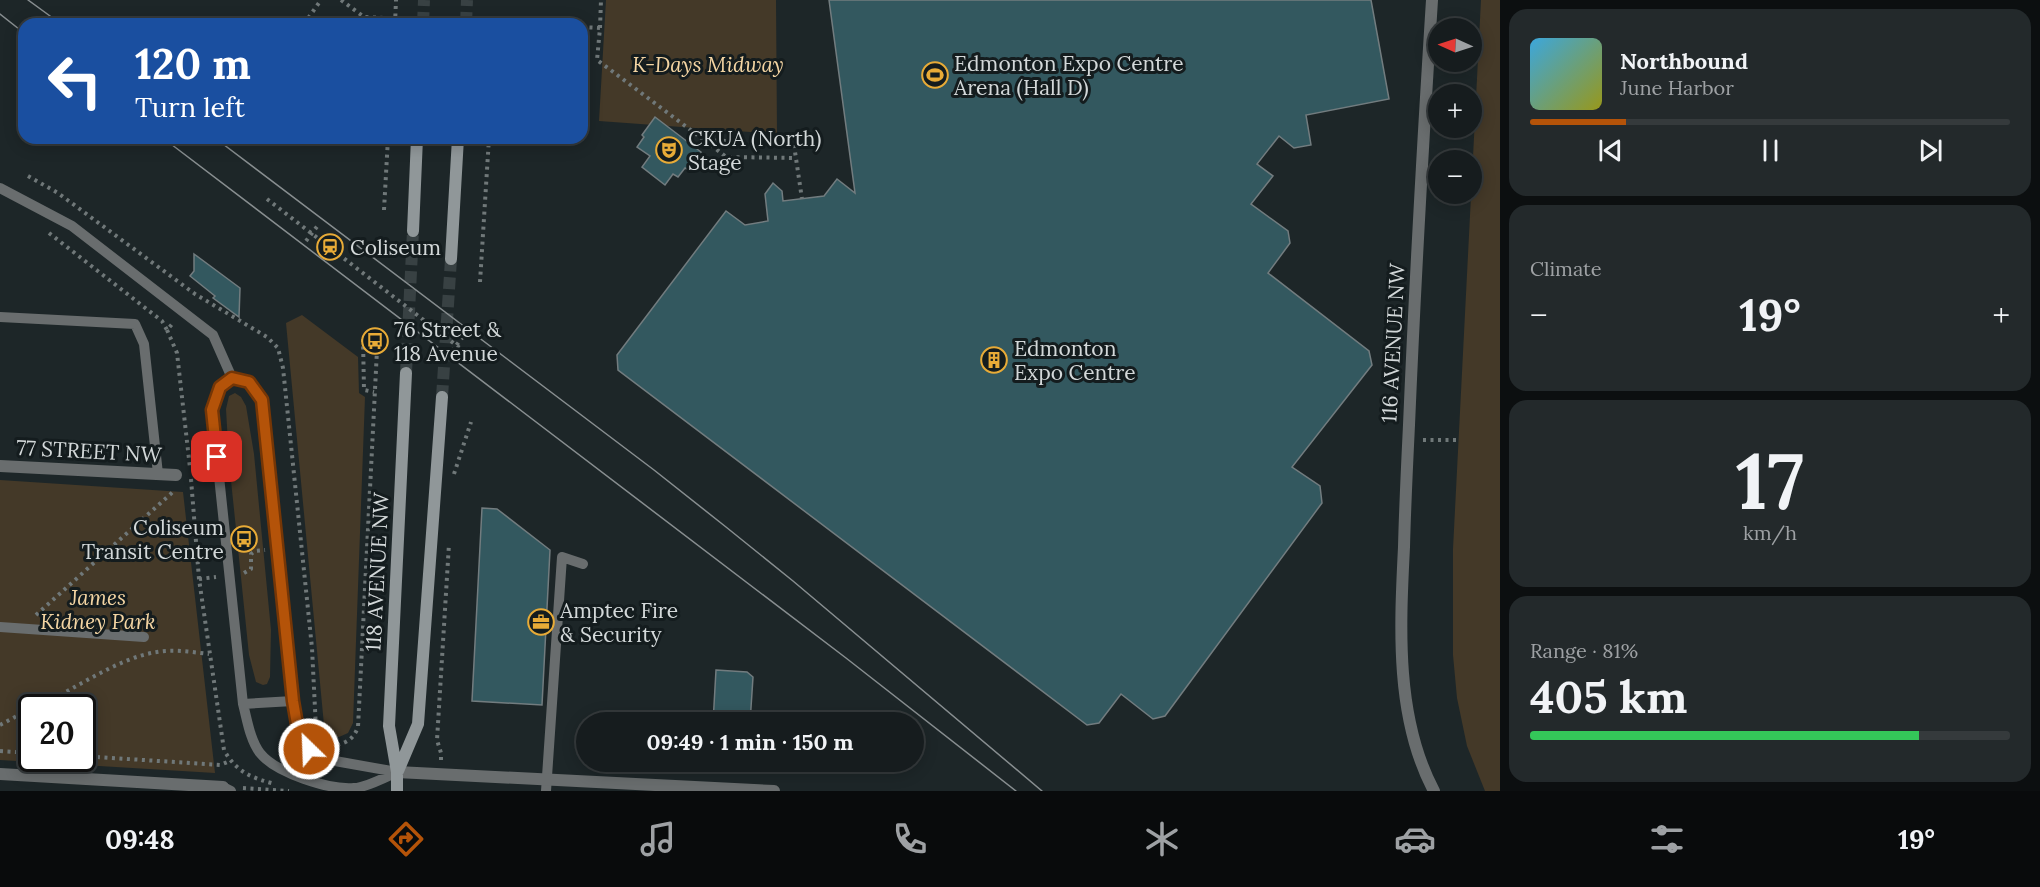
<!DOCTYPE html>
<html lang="en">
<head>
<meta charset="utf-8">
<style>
	:root { --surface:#161c1e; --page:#23292b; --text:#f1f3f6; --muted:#9ea1a4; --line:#353a3c; --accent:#b45309 }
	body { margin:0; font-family:Lora,serif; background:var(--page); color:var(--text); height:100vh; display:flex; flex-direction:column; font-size:22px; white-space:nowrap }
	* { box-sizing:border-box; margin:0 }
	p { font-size:20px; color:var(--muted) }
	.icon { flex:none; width:33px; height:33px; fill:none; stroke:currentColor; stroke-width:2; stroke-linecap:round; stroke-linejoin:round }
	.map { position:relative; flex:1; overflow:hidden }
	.side { display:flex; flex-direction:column; gap:9px; padding:9px; background:#0c0f10; width:540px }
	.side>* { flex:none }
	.guide { position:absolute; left:18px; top:18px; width:570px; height:126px; border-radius:18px; box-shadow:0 3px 15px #0003,0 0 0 2px var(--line); background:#1a4fa0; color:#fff; overflow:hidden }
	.needle { width:39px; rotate:273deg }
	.buttons { position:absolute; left:1428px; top:18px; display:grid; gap:12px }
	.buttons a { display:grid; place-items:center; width:54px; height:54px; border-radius:50%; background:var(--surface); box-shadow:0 3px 15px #0003,0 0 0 2px var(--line); font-size:30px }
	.speed { position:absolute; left:18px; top:694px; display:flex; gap:12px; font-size:30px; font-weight:700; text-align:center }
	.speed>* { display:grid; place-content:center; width:78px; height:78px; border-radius:50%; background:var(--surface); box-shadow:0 3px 15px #0003,0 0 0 2px var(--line); line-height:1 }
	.speed .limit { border:3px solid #111; border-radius:9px; background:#fff; color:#111 }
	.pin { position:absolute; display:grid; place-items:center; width:51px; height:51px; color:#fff; margin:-26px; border-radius:12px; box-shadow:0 3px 9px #0006 }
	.me { position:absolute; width:66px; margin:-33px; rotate:336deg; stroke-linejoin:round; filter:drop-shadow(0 0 4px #0008) }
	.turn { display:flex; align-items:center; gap:21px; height:126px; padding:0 18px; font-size:27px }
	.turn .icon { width:78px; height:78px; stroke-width:2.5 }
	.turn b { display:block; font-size:42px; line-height:51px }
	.big { font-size:45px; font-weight:700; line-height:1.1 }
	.side .tile { flex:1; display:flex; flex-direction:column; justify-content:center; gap:9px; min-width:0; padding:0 21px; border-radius:18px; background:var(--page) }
	.side .dial { align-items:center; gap:0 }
	.dial b { font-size:78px; line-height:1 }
	.song { display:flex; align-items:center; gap:18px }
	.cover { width:72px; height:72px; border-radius:9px; background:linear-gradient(135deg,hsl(200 70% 55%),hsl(60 70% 35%)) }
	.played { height:6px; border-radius:3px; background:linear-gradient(90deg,var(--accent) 20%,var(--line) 20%) }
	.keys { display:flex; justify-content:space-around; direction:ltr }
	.heat { display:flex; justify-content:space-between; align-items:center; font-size:33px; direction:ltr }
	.charge { height:9px; border-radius:4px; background:linear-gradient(90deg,#34c759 81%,var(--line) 0) }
	.trip { position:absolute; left:576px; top:712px; width:348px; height:60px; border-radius:30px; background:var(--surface); box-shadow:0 3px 15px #0003,0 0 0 2px var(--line); font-weight:700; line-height:60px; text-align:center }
	.tabs { display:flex; height:96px; justify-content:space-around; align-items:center; background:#090b0c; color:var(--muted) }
	.tabs .icon { width:42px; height:42px }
	.tabs .selected { color:var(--accent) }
	.tabs b { font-size:27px; color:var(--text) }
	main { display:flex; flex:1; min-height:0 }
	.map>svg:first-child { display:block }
</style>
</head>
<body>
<main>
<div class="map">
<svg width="1500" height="791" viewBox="0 0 1500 791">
	<rect width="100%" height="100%" fill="#1d2628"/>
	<path fill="#443928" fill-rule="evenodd" d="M606,0H776L777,134L599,121Z
		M1481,0H1500V791H1485L1467,746L1457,698L1453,655V549Z
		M302,315L358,357L359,393L365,397L353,723L348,733L339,737L329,734L324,725L286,323Z
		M235,393L241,397L246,406L254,454L271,630L270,677L267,684L263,685L256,682L249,655L229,461L226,409L229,396Z
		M0,480L183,492L215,773L0,760ZM32,708H82V759H32Z"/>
	<path fill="#33585f" stroke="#727c7f" stroke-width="1.5" d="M829,0H1371L1389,99L1306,115L1311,145L1294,148L1279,136L1257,164L1273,176L1251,204L1288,231L1290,243L1268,273L1369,351L1372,365L1292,467L1320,486L1322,503L1165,716L1153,719L1121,694L1099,723L1087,725L618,370L617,355L726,211L745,225L768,221L765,194L773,183L782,191L783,201L824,196L837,179L855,193Z
		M655,117L701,152L687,169L685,168L678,177L673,174L665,185L642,167L650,156L637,147L644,137L642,135Z
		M194,254L240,288L239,317L213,298L215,296L190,276L194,271Z
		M482,508L497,509L550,550L542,705L472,701Z
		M716,670L747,672L753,677L750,723H713Z"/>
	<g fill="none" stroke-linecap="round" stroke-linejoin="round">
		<path stroke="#384143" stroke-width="12" stroke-dasharray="12 6" stroke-linecap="butt" d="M423,24L424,0
			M466,24L467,0
			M406,373L413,231
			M442,397L451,259"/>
		<path stroke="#707879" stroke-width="4" stroke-dasharray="3 4.5" stroke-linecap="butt" d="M341,0L364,17L505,24
			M304,24L321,0
			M395,24L396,0
			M582,27L600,28L597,60L612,71L704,140L728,141
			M600,28L601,0
			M705,140L726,157L796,158
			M794,145L802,199
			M28,176L58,193L195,294L267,337L278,348L283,368L312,648L316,729
			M267,199L478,362
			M384,210L388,138
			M49,233L162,321L167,330L173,323
			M306,241L319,224
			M480,282L489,138
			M167,330L177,353L190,468
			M363,339L364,390L374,392
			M452,351L465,334
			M1423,440H1458
			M454,474L471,422
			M191,479L199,579L224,750C236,772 252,778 275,784
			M244,573L251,569V554L255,551L265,550
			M199,579L216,577
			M36,615L175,490
			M33,708C72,692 116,658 157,652C174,649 192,652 209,654
			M0,725L32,708
			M337,745C348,742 354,738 358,727L377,350
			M0,751L32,753
			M82,756L220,765L230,761
			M441,760V753L437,740L449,544
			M243,788L289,791"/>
		<path stroke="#696d6e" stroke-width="10" d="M0,188L72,226L213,335L232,378
			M0,317L135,324L144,344L158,474
			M232,378L249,382L262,400L298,730L309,749L335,761L397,772C386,777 365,788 354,788C329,790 276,773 260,753C250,740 247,719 243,704L212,410L220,387Z
			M0,627L144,637
			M243,704L293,701
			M223,787L231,791
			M546,791L562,557L583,564"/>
		<path stroke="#696d6e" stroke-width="12" d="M1432,0C1423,142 1415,283 1409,425C1407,466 1405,506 1404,547C1400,627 1395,718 1434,791
			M0,466L176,475
			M397,772L774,791
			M0,774L223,787"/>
		<path stroke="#909799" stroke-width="12" d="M413,231L417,138
			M451,259L458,138
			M398,771L418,724L442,397
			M397,791V772L389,726L406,373"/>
		<path stroke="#888e90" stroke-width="1.5" d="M28,0L61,24
			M0,14L24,33
			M163,138L846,658L1016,791
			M215,138L654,470L726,527L793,581L1042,791"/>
	</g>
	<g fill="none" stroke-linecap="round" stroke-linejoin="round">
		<g stroke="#753606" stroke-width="15">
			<path id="route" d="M217,457L212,410L220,387L232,378L249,382L262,400L293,701L298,730L309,749"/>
		</g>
		<use href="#route" stroke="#b45309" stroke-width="10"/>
	</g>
	<defs>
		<g id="stadium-ring" transform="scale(1.35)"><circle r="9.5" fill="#141c1e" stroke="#e8ab37" stroke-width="1.5"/><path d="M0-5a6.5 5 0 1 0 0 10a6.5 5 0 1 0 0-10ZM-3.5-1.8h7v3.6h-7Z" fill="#e8ab37"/></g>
		<g id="theatre-ring" transform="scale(1.35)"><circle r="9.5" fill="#141c1e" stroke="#e8ab37" stroke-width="1.5"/><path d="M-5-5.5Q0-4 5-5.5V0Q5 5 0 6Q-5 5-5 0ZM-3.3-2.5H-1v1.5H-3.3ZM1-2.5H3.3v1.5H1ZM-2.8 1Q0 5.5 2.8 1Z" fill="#e8ab37"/></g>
		<g id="station-ring" transform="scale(1.35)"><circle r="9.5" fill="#141c1e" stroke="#e8ab37" stroke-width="1.5"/><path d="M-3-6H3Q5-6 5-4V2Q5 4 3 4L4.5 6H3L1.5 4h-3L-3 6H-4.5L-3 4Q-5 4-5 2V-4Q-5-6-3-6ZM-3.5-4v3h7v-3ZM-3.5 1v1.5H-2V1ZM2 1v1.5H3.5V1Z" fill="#e8ab37"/></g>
		<g id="bus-ring" transform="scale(1.35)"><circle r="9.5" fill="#141c1e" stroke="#e8ab37" stroke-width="1.5"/><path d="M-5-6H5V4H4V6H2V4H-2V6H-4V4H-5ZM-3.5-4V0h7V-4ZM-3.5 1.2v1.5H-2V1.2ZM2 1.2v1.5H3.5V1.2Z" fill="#e8ab37"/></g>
		<g id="building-ring" transform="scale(1.35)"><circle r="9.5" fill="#141c1e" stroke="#e8ab37" stroke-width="1.5"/><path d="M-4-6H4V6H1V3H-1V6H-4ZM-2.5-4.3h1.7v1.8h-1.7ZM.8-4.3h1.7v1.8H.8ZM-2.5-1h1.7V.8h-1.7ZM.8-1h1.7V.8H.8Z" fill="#e8ab37"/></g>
		<g id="office-ring" transform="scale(1.35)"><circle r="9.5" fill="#141c1e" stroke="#e8ab37" stroke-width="1.5"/><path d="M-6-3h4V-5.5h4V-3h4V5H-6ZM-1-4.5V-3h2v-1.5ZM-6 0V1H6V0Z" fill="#e8ab37"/></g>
	</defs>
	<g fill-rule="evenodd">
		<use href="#stadium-ring" x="935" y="75"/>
		<use href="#theatre-ring" x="669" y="150"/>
		<use href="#station-ring" x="330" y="247"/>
		<use href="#bus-ring" x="375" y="341"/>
		<use href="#building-ring" x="994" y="360"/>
		<use href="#bus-ring" x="244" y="539"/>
		<use href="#office-ring" x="541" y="622"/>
	</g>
	<g text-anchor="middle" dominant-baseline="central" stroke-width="6" stroke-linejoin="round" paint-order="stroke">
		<g font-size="21" fill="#d3d8d9" stroke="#141c1e" text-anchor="start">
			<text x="954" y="63">Edmonton Expo Centre<tspan x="954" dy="24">Arena (Hall D)</tspan></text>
			<text x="688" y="138">CKUA (North)<tspan x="688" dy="24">Stage</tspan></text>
			<text x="350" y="247">Coliseum</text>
			<text x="394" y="329">76 Street &amp;<tspan x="394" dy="24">118 Avenue</tspan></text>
			<text x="1014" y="348">Edmonton<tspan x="1014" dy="24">Expo Centre</tspan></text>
			<text x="224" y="527" text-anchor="end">Coliseum<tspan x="224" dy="24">Transit Centre</tspan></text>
			<text x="560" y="610">Amptec Fire<tspan x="560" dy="24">&amp; Security</tspan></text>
		</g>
		<g font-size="21" font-style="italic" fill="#f4d5a3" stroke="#141c1e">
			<text x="708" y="64">K-Days Midway</text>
			<text x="98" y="597">James<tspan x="98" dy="24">Kidney Park</tspan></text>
		</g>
		<g font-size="21" fill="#d3d8d9" stroke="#141c1e">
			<text transform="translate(1393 343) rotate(-87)">116 AVENUE NW</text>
			<text transform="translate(89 451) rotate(3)">77 STREET NW</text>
			<text transform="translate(377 572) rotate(-87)">118 AVENUE NW</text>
		</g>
	</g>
</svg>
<div class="buttons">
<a><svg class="needle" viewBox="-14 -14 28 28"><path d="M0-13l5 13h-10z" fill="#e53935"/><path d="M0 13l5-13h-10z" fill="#9ea1a4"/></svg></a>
<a>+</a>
<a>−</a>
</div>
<div class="speed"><div class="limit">20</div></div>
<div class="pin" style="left:217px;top:457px;background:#d93025"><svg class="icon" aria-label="arrive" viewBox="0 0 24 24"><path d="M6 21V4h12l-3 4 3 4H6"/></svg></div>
<svg class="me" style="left:309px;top:749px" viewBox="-20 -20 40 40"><circle r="17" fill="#b45309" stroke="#fff" stroke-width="3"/><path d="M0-11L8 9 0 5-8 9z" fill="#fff"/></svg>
<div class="trip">09:49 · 1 min · 150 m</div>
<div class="guide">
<div class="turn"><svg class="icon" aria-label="left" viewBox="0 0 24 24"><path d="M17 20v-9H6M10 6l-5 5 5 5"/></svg><div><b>120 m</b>Turn left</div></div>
</div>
</div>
<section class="side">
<div class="tile">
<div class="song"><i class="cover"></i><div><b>Northbound</b><p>June Harbor</p></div></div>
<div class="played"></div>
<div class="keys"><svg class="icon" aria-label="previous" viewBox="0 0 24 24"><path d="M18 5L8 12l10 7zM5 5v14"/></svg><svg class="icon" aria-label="pause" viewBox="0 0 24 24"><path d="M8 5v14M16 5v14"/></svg><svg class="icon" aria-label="next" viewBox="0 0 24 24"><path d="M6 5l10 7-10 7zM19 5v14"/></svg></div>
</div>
<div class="tile"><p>Climate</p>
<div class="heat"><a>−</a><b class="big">19°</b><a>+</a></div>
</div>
<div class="tile dial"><b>17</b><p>km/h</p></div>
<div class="tile"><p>Range · 81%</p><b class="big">405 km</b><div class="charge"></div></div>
</section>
</main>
<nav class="tabs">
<b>09:48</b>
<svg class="icon selected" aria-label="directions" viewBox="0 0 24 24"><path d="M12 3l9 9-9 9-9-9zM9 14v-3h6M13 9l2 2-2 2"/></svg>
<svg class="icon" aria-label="music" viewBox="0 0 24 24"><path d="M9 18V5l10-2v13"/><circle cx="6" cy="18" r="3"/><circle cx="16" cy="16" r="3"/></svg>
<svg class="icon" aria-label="phone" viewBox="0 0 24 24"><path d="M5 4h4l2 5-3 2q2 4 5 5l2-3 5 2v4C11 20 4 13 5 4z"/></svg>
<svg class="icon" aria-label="climate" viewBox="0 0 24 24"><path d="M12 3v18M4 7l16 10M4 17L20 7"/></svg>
<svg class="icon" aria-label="car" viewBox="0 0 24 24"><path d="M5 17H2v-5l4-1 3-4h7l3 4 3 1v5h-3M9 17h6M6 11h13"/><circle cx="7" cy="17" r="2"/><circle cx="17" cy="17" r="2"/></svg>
<svg class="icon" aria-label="filters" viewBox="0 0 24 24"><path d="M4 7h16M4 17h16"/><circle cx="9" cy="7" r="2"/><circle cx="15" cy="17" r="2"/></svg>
<b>19°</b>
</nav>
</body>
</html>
